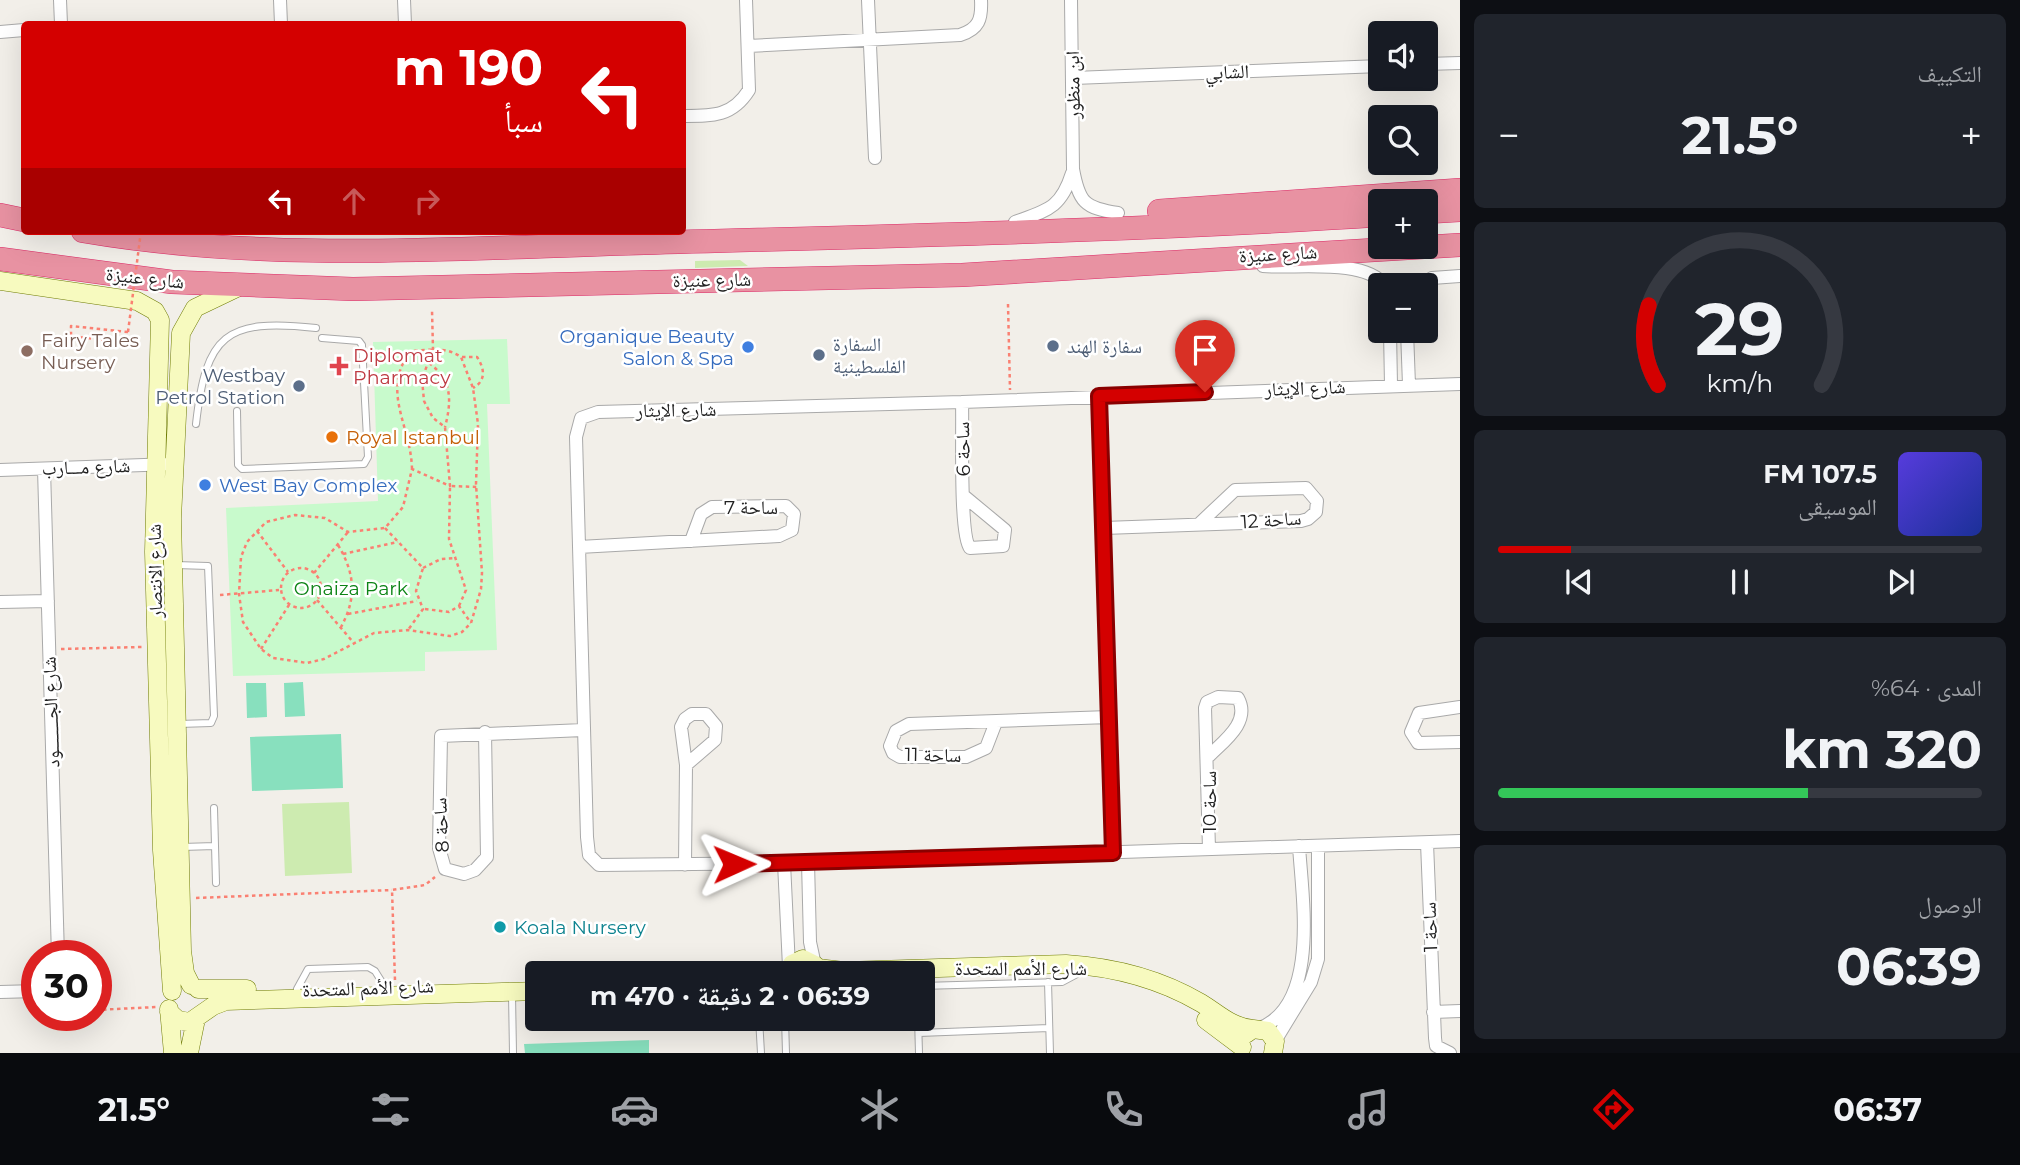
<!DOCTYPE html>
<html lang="ar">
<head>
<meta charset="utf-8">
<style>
	:root { --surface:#171b24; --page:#20242c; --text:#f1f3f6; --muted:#9ea1a6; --line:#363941; --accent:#d40000 }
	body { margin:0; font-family:Montserrat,"Noto Naskh Arabic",sans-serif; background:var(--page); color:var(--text); direction:rtl; height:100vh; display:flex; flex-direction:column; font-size:26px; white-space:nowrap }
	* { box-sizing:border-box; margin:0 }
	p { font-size:23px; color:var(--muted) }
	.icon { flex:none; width:38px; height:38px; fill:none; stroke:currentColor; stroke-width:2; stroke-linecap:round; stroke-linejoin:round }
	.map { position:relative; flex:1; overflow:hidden; direction:ltr }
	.details { display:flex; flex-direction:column; gap:14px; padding:14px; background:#0d0f14; width:560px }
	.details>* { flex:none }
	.guide { position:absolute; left:21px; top:21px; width:665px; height:214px; border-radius:7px; box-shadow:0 7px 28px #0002; direction:rtl; background:#d40000; color:#fff; overflow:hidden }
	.controls { position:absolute; left:1368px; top:21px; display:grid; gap:14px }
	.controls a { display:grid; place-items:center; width:70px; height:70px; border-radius:7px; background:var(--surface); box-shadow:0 7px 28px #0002; font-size:35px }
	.speed { position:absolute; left:21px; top:940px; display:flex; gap:14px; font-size:35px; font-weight:700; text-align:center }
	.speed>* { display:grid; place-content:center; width:91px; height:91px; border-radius:50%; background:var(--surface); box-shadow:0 7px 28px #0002; line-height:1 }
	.speed .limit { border:10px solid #d22; background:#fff; color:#111 }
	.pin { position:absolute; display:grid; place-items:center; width:60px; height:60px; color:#fff; margin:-72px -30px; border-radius:50% 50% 50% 0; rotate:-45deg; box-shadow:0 0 7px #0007 }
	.pin .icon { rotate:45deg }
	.me { position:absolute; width:77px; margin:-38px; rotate:89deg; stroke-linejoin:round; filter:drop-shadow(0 0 5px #0008) }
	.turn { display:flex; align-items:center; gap:24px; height:147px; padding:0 28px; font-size:32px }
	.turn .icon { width:91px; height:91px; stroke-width:2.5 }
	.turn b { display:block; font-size:49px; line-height:60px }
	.lanes { display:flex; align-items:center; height:66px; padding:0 28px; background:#0003; justify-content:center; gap:35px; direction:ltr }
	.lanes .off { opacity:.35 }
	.big { font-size:52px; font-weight:700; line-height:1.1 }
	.details .tile { flex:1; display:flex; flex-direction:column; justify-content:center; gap:10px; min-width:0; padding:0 24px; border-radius:10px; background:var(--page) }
	.details .dial { align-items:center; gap:0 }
	.dial svg { height:182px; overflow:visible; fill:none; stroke:var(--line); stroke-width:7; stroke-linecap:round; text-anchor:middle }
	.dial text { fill:var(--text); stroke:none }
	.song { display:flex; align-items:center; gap:21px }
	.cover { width:84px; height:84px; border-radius:10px; background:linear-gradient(135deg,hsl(250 70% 55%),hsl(230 70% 35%)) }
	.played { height:7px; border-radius:4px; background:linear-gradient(90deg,var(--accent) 15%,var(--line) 15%) }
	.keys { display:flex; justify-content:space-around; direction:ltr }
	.heat { display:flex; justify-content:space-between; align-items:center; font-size:38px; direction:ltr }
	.charge { height:10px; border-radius:5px; background:linear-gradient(90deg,#34c759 64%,var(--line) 0) }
	.trip { position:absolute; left:525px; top:961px; width:410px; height:70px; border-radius:7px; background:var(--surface); box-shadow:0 7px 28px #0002; font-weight:700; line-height:70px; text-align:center; direction:rtl }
	.tab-bar { display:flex; height:112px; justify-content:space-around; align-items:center; background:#090b0e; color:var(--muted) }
	.tab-bar .icon { width:49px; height:49px }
	.tab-bar .selected { color:var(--accent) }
	.tab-bar b { font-size:32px; color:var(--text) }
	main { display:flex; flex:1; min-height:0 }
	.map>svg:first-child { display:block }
</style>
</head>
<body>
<main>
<section class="details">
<div class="tile"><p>التكييف</p>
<div class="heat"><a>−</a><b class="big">21.5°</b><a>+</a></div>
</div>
<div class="tile dial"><svg viewBox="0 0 100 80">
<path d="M14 69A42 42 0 1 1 86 69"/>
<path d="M14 69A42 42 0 0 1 10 34" stroke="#d40000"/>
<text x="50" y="56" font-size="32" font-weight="700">29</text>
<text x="50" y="72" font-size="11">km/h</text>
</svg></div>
<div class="tile">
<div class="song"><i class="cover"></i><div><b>107.5 FM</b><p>الموسيقى</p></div></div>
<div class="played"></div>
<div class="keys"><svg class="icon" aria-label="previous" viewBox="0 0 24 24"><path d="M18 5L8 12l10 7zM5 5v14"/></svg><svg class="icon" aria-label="pause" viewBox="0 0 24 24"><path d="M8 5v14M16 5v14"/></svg><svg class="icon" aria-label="next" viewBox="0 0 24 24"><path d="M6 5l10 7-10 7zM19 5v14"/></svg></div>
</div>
<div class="tile"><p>المدى · 64%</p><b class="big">320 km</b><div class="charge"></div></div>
<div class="tile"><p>الوصول</p><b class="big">06:39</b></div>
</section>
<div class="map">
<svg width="1460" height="1053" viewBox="0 0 1460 1053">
	<rect width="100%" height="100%" fill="#f2efe9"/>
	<path fill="#cdebb0" d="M740,260L748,266L695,268V261Z
		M349,802L352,873L285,876L282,804Z"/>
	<path fill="#c8facc" d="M507,339L510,404H487L497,650L425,652V671L233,676L226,508L378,501L373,342Z"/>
	<path fill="#88e0be" d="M303,682L305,716L285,717L284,683Z
		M246,683H266L267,717L247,718Z
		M341,734L343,788L252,791L250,737Z
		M649,1040V1053H525L524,1044Z"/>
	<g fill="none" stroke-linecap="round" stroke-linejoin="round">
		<g stroke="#a9a9a9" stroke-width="8">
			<path id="lane" d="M237,411L238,465L242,469L364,464L368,457L362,345L359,341L322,338
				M196,424C206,335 225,318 316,328
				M176,565L208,566L214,716L211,723L179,724
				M214,808L216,883
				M182,847L215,846
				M1048,982L1050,1053
				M922,986L1062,982L1077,974
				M297,989L308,969L368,967L375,971L385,987
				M512,994L513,1053
				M759,1018L761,1053
				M785,1018L786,1053
				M918,1018L919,1053
				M919,1033L1049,1028"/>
		</g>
		<g stroke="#a9a9a9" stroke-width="14">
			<path id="street" d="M60,0L61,24
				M280,0L281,24
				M404,0L405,24
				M868,0L875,158
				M1071,0L1073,169C1079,202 1084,208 1118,213
				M0,32L24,30
				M748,46L960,35C979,29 982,19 981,0
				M1426,64L1460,63
				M1074,78L1381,66
				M682,116C712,116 732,117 749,90L746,0
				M1015,222C1048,210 1061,208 1072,173
				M1263,266C1294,269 1365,258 1384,285
				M1420,285L1432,278L1460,276
				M1390,331L1391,385
				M1407,331L1409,385
				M1460,384L962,402L598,412L581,418L576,437L587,837L589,855L599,865L784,863L1460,841
				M1099,396L1113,853
				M962,402C963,427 959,535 970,548L1003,546L1005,530L964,496
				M44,469L58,956
				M0,470L173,464
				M1104,528L1301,521L1308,519L1316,512L1317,501L1306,488L1235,490L1200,523
				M579,547L779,536L792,530L794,514L786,506L712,507L701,514L691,541
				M0,602L48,601
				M1460,707L1419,713L1411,732L1418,743L1460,742
				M996,722L986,748L966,757H900L893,753L890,746L896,731L909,724L1109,717
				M485,732L487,857L475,870L464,874L445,869L439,848L441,736L583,730
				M1209,756C1224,741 1251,722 1238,698L1218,697L1207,702L1205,708L1209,849
				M1427,843L1435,1038L1436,1046L1450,1053
				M808,862L810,942L815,965
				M784,863L789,967
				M685,865L686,765L681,727L685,719L692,714H706L716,726L715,740L686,765
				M0,992L37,991
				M1433,1012L1460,1011
				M1260,1028C1320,1004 1302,897 1299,846
				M1275,1041L1311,982L1318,959V846"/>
		</g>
		<g stroke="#707d05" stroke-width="19">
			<path id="secondary" d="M0,281L137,301L155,311L160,320L154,552L162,850L172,991
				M817,968L844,971L1066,964C1113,967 1160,979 1201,1003C1219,1014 1231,1027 1253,1029
				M787,973L792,964L803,959L815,965L818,973
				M191,985L185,973L182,951L172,518L181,333L195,308L241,286
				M198,989H247
				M169,1009L173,1053
				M169,1012L178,1020L190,1022L213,1006L226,1001L537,991
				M1206,1020L1242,1047
				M1246,1034L1253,1029L1268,1031L1275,1041L1273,1053
				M189,1053L196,1019"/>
		</g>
		<g stroke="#dc2a67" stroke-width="24">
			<path id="highway" d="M1159,211L1460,190
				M1426,212L1460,210
				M0,215L24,220
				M83,231C269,263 457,248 644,243C889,236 1135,231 1381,215
				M1426,247L1460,245
				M0,259L172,282L353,289L962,275L1424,247"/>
		</g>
		<path stroke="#fa8072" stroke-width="2.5" stroke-dasharray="3.5 3.5" stroke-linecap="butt" d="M1008,304L1010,390
			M128,332L71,326V336L143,345
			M462,357H477C485,369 486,381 473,388
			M429,363C452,380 452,400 445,427
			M412,469C411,425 380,390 411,351C430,350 445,346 461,357L473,388L478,424L476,484L482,573L481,589L471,623L462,632L450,636L408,630L374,633L324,659L307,663L273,658L261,649L243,622L239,594L241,557L247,542L266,522L295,515L325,518L348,532L385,528L403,507L412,469L450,486L445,427L433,418L424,401L422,379L433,349L432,310
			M385,528L423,568L416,591L423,609L408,630
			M257,531L288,572
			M338,545C355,573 357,598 341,627
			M343,554L398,542
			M281 588a20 20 0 1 1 40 0a20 20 0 1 1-40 0Z
			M423,568L441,559L455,558
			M314,573L348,532
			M220,595L279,590
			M317,600L353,642
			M459,606L466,590L449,539L450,486L477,487
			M425,609L449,612L459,606L471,623
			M348,614L417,601
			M61,649L142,647
			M261,649L289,605
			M196,898L392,890
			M395,980L392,890L425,885L435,877
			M96,1010L156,1007"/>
		<use href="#lane" stroke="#fff" stroke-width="6"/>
		<use href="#street" stroke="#fff" stroke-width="12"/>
		<use href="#secondary" stroke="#f7fabf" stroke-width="18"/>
		<use href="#highway" stroke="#e892a2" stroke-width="23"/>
		<path stroke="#fa8072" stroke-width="2.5" stroke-dasharray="3.5 3.5" stroke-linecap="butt" d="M128,332L141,231"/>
	</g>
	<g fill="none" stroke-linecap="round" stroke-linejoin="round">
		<g stroke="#8a0000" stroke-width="18">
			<path id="route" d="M734,864L1113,853L1099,396L1205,392"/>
		</g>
		<use href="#route" stroke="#d40000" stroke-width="12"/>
	</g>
	<g fill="#5c6f8a" stroke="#fff" stroke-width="2.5">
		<circle cx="1053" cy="346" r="7"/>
		<circle cx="819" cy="355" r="7"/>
		<circle cx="299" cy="386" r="7"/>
	</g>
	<g fill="#3f7fe0" stroke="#fff" stroke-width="2.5">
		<circle cx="748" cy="347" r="7"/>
		<circle cx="205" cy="485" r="7"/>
	</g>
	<circle fill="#8d6e63" stroke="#fff" stroke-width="2.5" cx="27" cy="351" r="7"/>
	<path fill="#e0444e" stroke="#fff" stroke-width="2.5" d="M335.5 355.5h7v7h7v7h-7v7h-7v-7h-7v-7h7z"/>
	<circle fill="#e8710a" stroke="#fff" stroke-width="2.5" cx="332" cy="437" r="7"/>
	<circle fill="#0f9aa8" stroke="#fff" stroke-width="2.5" cx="500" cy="927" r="7"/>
	<g text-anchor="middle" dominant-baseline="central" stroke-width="5" stroke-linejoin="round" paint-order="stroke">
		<g font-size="19" fill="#222" stroke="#fff">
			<text transform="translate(1227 72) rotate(-2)">الشابي</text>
			<text transform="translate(1073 85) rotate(-91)">ابن منظور</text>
			<text transform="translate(1278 254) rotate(-3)">شارع عنيزة</text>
			<text transform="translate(145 278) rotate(6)">شارع عنيزة</text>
			<text transform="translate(712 280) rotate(-1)">شارع عنيزة</text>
			<text transform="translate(1305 388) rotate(-2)">شارع الإيثار</text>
			<text transform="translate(676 410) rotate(-1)">شارع الإيثار</text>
			<text transform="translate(963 449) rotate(-91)">ساحة 6</text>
			<text transform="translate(86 467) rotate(-2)">شارع مـــارب</text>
			<text x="751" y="507">ساحة 7</text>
			<text transform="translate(1271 520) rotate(-4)">ساحة 12</text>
			<text transform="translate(155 571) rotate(-91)">شارع الانتصار</text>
			<text transform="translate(51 712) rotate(-92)">شارع الجــــــــود</text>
			<text transform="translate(933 755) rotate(1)">ساحة 11</text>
			<text transform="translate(1209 802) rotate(-90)">ساحة 10</text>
			<text transform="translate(441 825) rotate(-93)">ساحة 8</text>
			<text transform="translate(1430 927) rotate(-92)">ساحة 1</text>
			<text x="1021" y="968">شارع الأمم المتحدة</text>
			<text transform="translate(368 988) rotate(-2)">شارع الأمم المتحدة</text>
		</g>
		<g font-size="19" fill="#366cbe" stroke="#fff" text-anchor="end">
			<text x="734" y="336">Organique Beauty<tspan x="734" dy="22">Salon &amp; Spa</tspan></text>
			<text x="219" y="485" text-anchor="start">West Bay Complex</text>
		</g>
		<g font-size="19" fill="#785e54" stroke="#fff" text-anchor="start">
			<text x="41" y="340">Fairy Tales<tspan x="41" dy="22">Nursery</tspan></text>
		</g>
		<g font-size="19" fill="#4e5e75" stroke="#fff" text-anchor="start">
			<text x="833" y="344">السفارة<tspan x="833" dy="22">الفلسطينية</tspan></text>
			<text x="1067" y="346">سفارة الهند</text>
			<text x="285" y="375" text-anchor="end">Westbay<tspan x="285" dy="22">Petrol Station</tspan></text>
		</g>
		<g font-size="19" fill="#be3a42" stroke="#fff" text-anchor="start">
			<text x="353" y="355">Diplomat<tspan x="353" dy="22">Pharmacy</tspan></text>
		</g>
		<g font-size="19" fill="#c56008" stroke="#fff" text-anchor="start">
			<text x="346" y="437">Royal Istanbul</text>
		</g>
		<g font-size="19" fill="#0c8416" stroke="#fff">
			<text x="351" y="588">Onaiza Park</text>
		</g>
		<g font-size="19" fill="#0d838f" stroke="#fff" text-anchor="start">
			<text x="514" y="927">Koala Nursery</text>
		</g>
	</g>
</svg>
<div class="controls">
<a><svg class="icon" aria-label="sound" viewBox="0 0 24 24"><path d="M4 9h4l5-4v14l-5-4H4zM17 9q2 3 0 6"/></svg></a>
<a><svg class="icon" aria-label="search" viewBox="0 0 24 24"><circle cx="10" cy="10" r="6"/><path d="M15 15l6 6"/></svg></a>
<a>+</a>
<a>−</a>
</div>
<div class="speed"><div class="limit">30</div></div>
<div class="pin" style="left:1205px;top:392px;background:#d93025"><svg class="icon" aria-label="arrive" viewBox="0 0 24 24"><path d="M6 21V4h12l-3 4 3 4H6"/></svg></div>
<svg class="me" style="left:734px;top:864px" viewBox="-20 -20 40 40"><path d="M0-17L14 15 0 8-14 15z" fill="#d40000" stroke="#fff" stroke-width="4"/></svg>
<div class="trip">06:39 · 2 دقيقة · 470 m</div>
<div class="guide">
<div class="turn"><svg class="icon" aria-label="left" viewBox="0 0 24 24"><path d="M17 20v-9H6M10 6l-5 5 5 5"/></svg><div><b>190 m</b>سبأ</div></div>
<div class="lanes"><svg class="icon" aria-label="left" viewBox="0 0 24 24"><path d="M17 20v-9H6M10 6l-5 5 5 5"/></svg><svg class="icon off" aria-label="ahead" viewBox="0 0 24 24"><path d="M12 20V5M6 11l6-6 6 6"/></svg><svg class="icon off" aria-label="right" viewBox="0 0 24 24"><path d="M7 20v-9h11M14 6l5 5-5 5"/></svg></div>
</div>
</div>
</main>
<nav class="tab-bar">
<b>06:37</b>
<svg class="icon selected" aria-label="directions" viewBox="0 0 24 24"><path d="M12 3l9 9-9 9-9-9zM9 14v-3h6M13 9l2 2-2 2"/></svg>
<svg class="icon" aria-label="music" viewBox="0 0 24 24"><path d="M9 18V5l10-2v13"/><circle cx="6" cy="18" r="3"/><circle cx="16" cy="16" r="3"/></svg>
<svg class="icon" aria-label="phone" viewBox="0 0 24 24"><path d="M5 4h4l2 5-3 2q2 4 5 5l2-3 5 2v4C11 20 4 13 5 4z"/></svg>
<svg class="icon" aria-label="climate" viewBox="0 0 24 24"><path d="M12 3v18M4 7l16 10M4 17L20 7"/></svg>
<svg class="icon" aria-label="car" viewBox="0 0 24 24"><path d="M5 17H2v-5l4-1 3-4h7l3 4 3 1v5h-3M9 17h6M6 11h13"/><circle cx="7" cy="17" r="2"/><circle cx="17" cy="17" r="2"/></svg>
<svg class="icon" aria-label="filters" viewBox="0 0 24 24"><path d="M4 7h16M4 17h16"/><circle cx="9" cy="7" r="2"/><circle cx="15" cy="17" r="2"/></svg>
<b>21.5°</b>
</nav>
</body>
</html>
